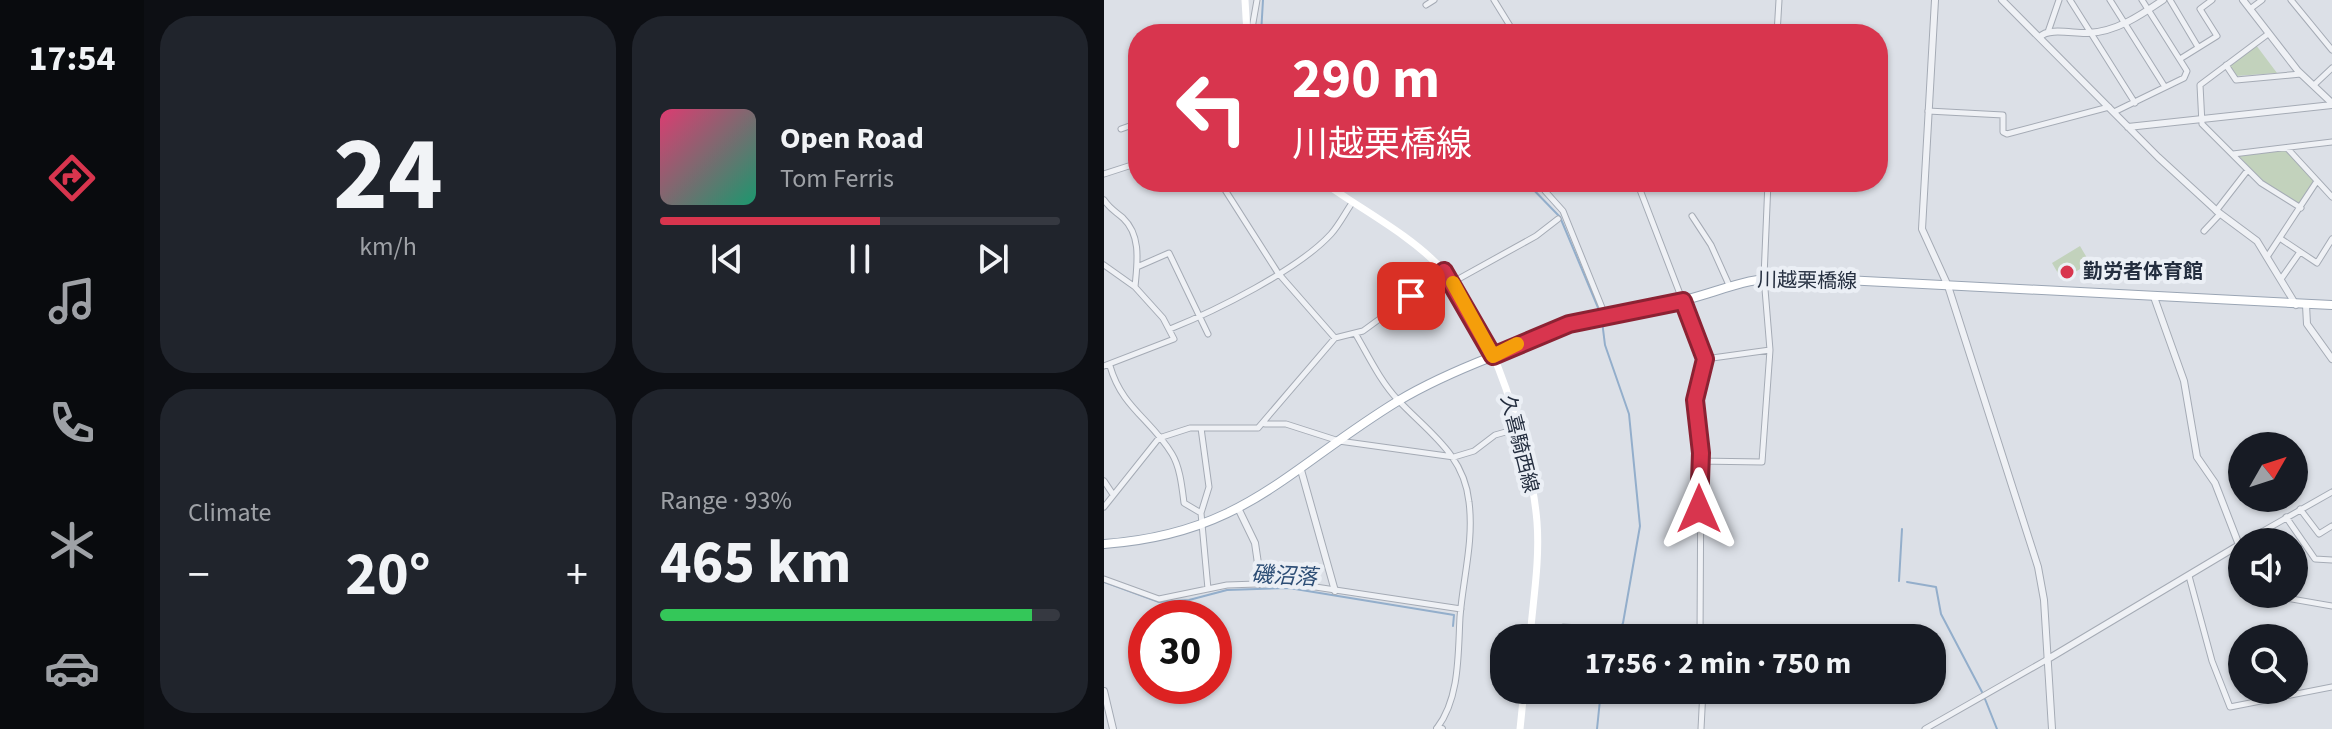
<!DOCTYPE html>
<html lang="en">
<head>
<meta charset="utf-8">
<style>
	:root { --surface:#171b24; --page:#20242c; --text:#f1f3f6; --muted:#9ea1a6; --line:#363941; --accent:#d8354e }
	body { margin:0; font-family:"Source Sans 3","Noto Sans JP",sans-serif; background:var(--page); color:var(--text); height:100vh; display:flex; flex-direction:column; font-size:30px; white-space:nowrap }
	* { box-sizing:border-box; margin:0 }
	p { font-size:26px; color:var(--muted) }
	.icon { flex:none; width:44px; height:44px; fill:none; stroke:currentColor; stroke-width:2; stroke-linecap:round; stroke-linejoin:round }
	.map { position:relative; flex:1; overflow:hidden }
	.details { display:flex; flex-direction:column; gap:16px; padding:16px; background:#0d0f14; width:960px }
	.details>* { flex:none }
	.hud { position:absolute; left:24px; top:24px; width:760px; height:168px; border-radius:32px; box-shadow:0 2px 6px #0004; background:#d8354e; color:#fff; overflow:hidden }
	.needle { width:52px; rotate:51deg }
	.controls { position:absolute; left:1124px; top:432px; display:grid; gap:16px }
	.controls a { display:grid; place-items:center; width:80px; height:80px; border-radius:50%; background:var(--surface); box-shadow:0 2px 6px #0004; font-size:40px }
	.speed { position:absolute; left:24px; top:600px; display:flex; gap:16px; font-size:40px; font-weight:700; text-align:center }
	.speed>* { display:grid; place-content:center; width:104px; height:104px; border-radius:50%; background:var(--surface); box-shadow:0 2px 6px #0004; line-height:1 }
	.speed .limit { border:12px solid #d22; background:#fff; color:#111 }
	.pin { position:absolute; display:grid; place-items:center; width:68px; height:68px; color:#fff; margin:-34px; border-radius:16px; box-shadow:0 4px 12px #0006 }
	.me { position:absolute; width:88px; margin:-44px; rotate:0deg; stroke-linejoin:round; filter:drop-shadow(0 0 6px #0008) }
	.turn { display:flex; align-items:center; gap:28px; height:168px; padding:0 32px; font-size:36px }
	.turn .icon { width:104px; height:104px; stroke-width:2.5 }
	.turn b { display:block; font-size:56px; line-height:68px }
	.big { font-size:60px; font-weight:700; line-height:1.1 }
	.details .tile { flex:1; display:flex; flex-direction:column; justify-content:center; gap:12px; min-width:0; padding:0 28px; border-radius:32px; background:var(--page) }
	.details .dial { align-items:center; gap:0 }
	.dial b { font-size:104px; line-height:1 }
	.song { display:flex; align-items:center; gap:24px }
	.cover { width:96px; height:96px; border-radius:12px; background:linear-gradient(135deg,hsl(340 70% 55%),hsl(160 70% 35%)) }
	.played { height:8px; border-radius:4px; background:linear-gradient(90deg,var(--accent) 55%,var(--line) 55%) }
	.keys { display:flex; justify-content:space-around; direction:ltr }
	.heat { display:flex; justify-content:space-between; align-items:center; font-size:44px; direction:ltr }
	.charge { height:12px; border-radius:6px; background:linear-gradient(90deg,#34c759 93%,var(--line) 0) }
	.details .tiles { flex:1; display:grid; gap:16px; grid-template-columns:repeat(2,1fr) }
	.trip { position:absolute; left:386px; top:624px; width:456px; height:80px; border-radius:32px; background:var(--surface); box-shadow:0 2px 6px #0004; font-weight:700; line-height:80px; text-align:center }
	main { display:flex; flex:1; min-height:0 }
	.menu { display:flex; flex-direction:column; width:144px; justify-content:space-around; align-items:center; background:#090b0e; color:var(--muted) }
	.menu .icon { width:56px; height:56px }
	.menu .on { color:var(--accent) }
	.menu b { font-size:36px; color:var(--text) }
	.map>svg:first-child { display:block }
</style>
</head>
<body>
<main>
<nav class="menu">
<b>17:54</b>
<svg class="icon on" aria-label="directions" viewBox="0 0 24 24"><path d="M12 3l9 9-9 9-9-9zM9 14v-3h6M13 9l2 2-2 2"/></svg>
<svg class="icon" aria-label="music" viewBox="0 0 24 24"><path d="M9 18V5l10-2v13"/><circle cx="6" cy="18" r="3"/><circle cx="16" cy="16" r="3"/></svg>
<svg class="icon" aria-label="phone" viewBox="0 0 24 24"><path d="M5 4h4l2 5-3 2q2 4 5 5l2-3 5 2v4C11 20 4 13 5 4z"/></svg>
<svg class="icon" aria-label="climate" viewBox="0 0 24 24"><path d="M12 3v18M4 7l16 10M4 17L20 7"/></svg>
<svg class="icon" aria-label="car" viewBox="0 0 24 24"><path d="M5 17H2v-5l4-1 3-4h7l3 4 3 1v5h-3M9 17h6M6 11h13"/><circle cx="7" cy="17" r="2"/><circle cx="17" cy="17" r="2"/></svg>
</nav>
<section class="details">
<div class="tiles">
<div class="tile dial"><b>24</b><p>km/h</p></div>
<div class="tile">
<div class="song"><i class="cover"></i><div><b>Open Road</b><p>Tom Ferris</p></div></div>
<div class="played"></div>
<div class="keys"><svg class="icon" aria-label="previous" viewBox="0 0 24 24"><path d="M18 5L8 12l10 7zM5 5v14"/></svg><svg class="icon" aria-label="pause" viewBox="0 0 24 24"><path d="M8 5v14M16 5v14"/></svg><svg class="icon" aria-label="next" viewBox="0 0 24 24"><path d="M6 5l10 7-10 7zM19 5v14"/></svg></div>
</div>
<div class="tile"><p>Climate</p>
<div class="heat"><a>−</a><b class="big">20°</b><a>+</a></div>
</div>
<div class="tile"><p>Range · 93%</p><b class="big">465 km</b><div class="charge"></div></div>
</div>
</section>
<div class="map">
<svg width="1228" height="729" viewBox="0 0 1228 729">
	<rect width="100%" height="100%" fill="#dce0e7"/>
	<path fill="#c2d2bc" d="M1152,45L1173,73L1132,76L1125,65Z
		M1182,149L1211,182L1196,204L1158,181L1134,155Z
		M976,246L986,263L958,280L948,263Z"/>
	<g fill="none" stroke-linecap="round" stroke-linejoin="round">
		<path stroke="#93aecb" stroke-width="2" d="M157,34L159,0
			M422,182L456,217L495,310
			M498,321L501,345L525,414L536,526L519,623L511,638
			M795,581L798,529
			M0,582L55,602L85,600L123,590L185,588L350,615L349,626
			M803,582L832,587L837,614L878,692
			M881,699L893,729
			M493,729L497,690"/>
		<g stroke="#a5abb5" stroke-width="7">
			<path id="minor" d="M390,0L411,34
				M966,0L1031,103
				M1006,0L1061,87
				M1066,0L1094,47
				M1187,0L1228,50
				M322,5L330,0
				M1146,9L1158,0
				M944,32L955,0
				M147,34L153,0
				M673,34L675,0
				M1164,34L1096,85L1098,124L1157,183L1197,208
				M1076,59L1113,36L1096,9L1108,0
				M1122,65L1132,80L1197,74
				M1210,85L1228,68
				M824,111L899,115V132L903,134L1005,107
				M1010,112L1080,78L1083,71L1038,0
				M17,129L34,123
				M1183,148L1228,197
				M1129,154L1228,142
				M0,174L34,163
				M116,182L174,273L231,338
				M445,182L441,191L459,211L501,315
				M533,182L601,359L591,400L597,453L596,638
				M0,200C6,209 11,211 19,218C38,236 33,264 31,287L59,318L70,339L0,366
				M1112,211L1143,171
				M588,216L607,245L625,285
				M1100,231L1116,214
				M1177,239L1213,263L1228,239
				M1163,257L1213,181
				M0,265L31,287
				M33,267L65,253L104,334
				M1177,279L1196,252
				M349,282L432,236L454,219
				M66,329C111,311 194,270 227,234C235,225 241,213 248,203
				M251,333C264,355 276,381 294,400C324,432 360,454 365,502C370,541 359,578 356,617C354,653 356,698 333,728
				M601,359L666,350
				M6,366C18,408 47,419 68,454C76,467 78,487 80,503L97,513L104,589
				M161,424H182L235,441L350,457L370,451L391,435L416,428
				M97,428L105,487L97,513
				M595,461L658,462L666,350L660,277L664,182
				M0,481L8,493
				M0,507L55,438L86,428H154L231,338L259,331L340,272
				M1196,509L1215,534L1228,526
				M1182,517L1211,559L1228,560
				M1140,542L1228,492
				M1085,576L1108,661L1126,707L1228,687
				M0,579L55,599L123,585L185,583L357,609
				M1159,594L1228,606
				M456,638L459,627L493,629L492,638
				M597,729L599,690
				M821,729L944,659"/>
		</g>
		<g stroke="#a5abb5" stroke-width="8">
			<path id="tertiary" d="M831,0L818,229L844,286L934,567L940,600L948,729
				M898,0L1054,157L1114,212L1153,241L1192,305
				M1139,0L1194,71L1228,103
				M936,37C944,27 971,34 984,33C1012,32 1037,15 1059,0
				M1024,127L1228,105
				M1202,305L1203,324L1228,359
				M197,470L231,591
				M135,510L151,543L157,584
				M944,659L1135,545L1111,483L1093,457L1080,381L1050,297
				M0,691L9,729
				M333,729H338"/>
		</g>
		<g stroke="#9aa5b4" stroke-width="10">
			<path id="primary" d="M0,544C140,534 184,468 294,401C324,383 354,370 387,357C417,345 445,329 476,321C510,312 544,310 577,301C614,292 644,277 683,277L1228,305"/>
		</g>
		<use href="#minor" stroke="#eff1f5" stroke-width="5"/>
		<use href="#tertiary" stroke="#eff1f5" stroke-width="6"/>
		<path stroke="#fff" stroke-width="7" d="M141,0L143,34
			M219,182C258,210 305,234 337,268C388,322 427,450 433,522C436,561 429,600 426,638
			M416,729L420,690"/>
		<use href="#primary" stroke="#fff" stroke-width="8"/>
	</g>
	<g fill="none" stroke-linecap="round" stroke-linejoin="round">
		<g stroke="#8c2233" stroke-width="20">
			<path id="route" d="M307,296L340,271L389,356L465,324L579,301L601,359L591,400L597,453L595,509"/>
		</g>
		<use href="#route" stroke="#d8354e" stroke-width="14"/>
		<path stroke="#f59e0b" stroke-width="14" d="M349,283L389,356L413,344"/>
	</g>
	<circle fill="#d8354e" stroke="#ebeff5" stroke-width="3" cx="963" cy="272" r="8"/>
	<g text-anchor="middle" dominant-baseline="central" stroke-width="8" stroke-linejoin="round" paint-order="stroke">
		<g font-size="20" font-weight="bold" fill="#242e3f" stroke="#ebeff5" text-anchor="start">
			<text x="979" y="272">勤労者体育館</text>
		</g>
		<g font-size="20" fill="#242e3f" stroke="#ebeff5">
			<text transform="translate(703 281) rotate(1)">川越栗橋線</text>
			<text transform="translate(415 444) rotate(76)">久喜騎西線</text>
		</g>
		<g font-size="22" font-style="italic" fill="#2c4d75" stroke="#ebeff5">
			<text transform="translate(180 576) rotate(3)">磯沼落</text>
		</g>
	</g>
</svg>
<div class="controls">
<a><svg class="needle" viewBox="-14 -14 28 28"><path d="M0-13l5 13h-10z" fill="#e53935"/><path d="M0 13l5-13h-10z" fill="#9ea1a6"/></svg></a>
<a><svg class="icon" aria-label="sound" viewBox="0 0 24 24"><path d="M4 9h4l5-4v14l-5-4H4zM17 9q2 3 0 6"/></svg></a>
<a><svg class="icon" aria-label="search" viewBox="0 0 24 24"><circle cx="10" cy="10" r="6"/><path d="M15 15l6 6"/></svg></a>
</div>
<div class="speed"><div class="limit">30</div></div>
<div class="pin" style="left:307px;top:296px;background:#d93025"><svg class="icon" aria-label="arrive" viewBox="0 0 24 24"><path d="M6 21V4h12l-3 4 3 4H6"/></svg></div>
<svg class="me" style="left:595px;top:509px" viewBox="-20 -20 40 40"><path d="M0-17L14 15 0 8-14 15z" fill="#d8354e" stroke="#fff" stroke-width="4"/></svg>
<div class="trip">17:56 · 2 min · 750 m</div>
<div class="hud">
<div class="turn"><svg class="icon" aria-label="left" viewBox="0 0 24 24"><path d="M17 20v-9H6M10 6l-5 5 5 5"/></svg><div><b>290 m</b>川越栗橋線</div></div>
</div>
</div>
</main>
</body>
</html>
